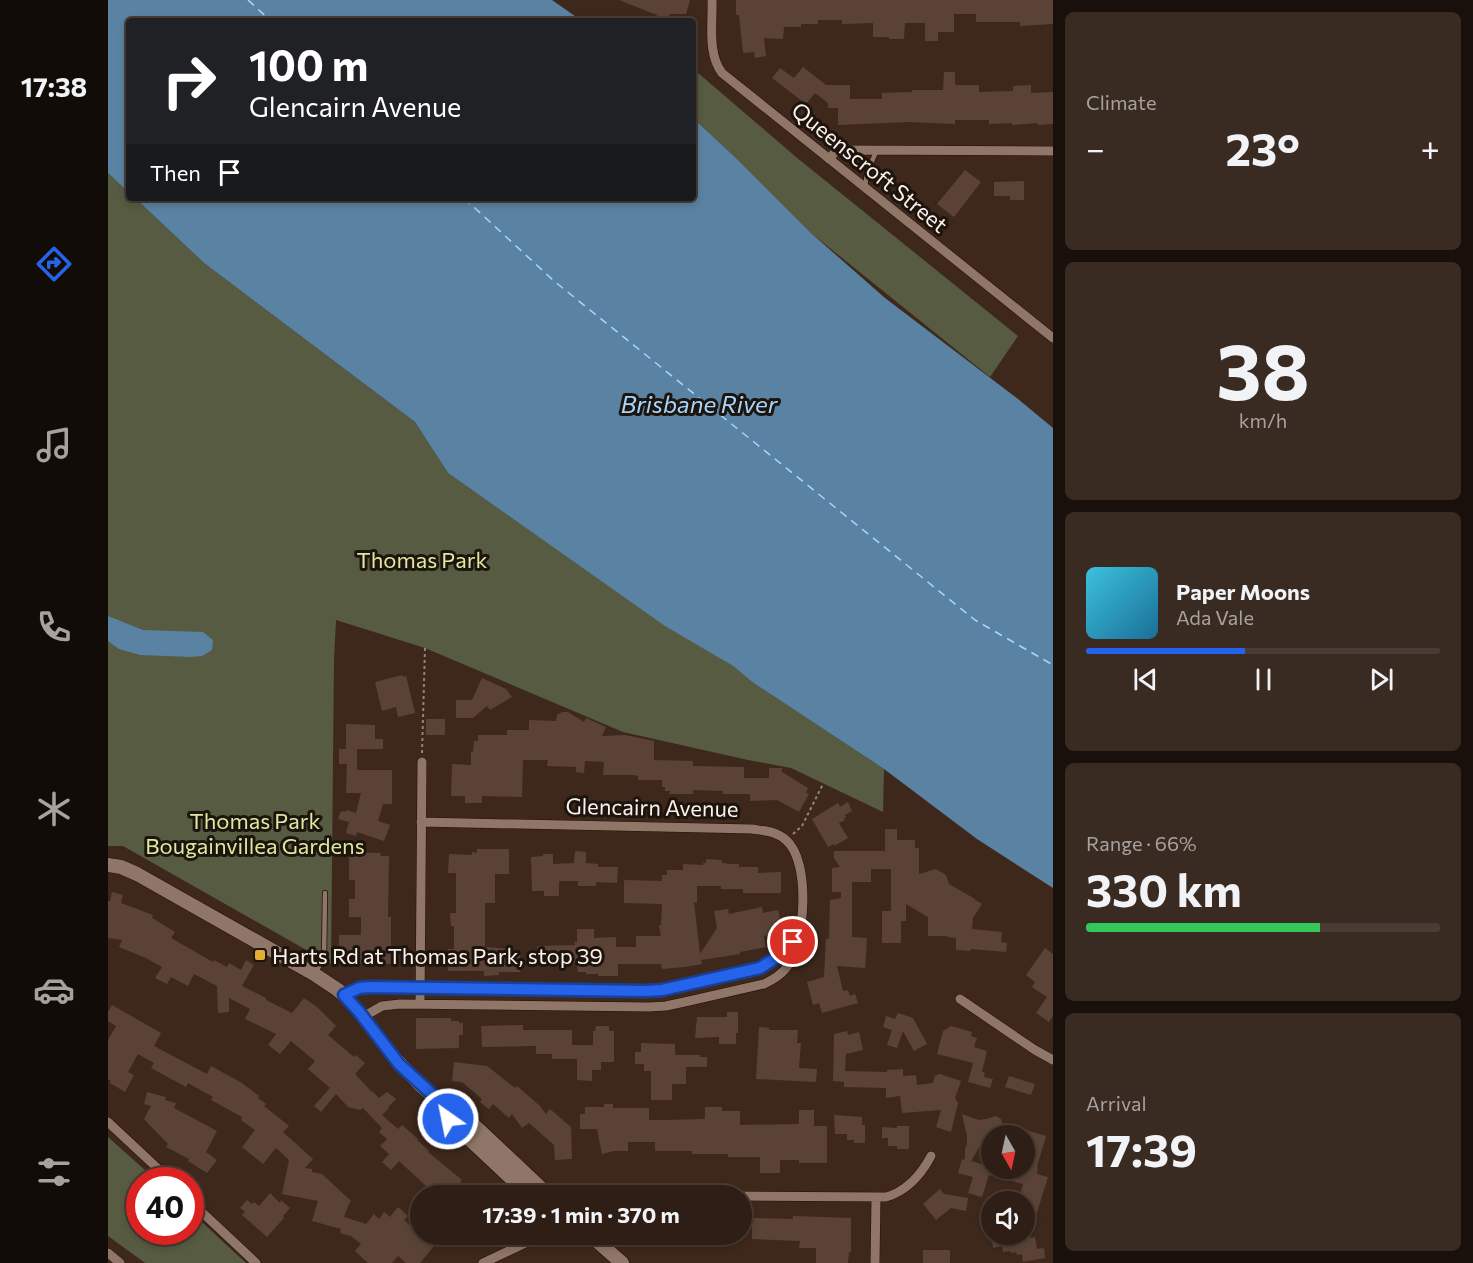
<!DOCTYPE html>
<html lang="en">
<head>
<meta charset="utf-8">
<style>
	:root { --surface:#2e1e15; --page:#3a2b22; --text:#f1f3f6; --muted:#a7a2a0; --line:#493c34; --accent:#2563eb }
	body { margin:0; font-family:Commissioner,sans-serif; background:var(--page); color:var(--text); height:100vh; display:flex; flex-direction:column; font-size:22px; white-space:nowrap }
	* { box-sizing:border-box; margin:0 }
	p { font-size:20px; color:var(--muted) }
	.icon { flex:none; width:33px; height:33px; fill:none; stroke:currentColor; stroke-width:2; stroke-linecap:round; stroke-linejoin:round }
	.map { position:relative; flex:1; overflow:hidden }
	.panel { display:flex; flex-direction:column; gap:12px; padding:12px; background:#19100c; width:420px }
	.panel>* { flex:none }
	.hud { position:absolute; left:18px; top:18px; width:570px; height:183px; border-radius:6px; box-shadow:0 3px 9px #0003,0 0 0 2px var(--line); background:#202124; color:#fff; overflow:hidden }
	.needle { width:39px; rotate:171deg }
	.controls { position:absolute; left:873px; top:1125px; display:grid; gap:12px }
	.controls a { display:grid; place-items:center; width:54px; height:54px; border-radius:50%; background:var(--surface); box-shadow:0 3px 9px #0003,0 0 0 2px var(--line); font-size:30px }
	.speed { position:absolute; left:18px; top:1167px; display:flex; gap:12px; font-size:30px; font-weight:700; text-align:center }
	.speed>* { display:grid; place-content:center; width:78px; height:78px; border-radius:50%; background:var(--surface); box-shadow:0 3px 9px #0003,0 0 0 2px var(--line); line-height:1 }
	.speed .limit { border:9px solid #d22; background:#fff; color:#111 }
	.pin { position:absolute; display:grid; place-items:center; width:51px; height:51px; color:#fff; margin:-26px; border:3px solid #fff; border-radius:50%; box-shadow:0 2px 6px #0007 }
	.me { position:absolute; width:66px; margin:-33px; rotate:327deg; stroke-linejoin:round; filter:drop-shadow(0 0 4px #0008) }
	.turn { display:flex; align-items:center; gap:21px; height:126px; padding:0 24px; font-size:27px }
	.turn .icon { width:78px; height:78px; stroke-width:2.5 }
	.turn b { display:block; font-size:42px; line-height:51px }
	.then { display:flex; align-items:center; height:57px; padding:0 24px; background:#0003; gap:12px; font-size:22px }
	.big { font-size:45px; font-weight:700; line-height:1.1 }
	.panel .card { flex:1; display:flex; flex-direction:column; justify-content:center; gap:9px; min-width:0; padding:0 21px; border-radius:9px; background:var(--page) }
	.panel .dial { align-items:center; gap:0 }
	.dial b { font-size:78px; line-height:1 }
	.song { display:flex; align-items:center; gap:18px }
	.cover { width:72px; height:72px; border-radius:9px; background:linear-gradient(135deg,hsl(190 70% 55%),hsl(200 70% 35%)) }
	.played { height:6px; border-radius:3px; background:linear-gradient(90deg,var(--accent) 45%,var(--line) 45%) }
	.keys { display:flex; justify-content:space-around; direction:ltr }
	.heat { display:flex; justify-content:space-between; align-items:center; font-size:33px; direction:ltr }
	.charge { height:9px; border-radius:4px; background:linear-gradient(90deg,#34c759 66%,var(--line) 0) }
	.trip { position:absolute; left:302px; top:1185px; width:342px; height:60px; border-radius:30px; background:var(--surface); box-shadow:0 3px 9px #0003,0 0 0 2px var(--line); font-weight:700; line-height:60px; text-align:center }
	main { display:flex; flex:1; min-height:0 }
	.menu { display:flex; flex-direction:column; width:108px; justify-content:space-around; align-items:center; background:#120c08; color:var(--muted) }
	.menu .icon { width:42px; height:42px }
	.menu .active { color:var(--accent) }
	.menu b { font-size:27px; color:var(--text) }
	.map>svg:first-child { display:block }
</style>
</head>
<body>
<main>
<nav class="menu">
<b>17:38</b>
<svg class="icon active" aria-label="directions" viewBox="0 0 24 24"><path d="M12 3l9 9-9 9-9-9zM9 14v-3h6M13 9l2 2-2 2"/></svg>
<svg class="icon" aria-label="music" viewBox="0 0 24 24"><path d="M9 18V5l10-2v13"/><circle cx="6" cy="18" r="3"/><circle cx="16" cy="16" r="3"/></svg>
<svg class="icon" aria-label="phone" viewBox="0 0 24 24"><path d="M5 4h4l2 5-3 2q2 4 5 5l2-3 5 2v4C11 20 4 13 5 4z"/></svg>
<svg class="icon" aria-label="climate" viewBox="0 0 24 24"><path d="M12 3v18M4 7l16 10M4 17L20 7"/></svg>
<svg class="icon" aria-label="car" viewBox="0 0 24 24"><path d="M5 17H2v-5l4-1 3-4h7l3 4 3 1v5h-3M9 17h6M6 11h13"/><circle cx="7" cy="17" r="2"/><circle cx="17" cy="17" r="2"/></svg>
<svg class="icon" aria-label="filters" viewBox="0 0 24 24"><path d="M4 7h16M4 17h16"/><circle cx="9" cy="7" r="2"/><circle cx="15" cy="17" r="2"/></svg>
</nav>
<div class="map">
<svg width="945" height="1263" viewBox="0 0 945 1263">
	<rect width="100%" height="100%" fill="#3e281c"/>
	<path fill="#565b41" d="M590,73L688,157L910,336L882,377L703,233L627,157L585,118V80Z
		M0,173L21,193V198H27L96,263L307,422L340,473L557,625L625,666L644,682L776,769L775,812L683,768L640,760L515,732L317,648L228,620L226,659L223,964L15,846H0Z
		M0,1137L48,1180H32V1232H82L83,1212L138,1263H37L0,1236Z"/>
	<path fill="#5a82a2" d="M0,0H444L474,21H21V193L0,173Z
		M585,118L627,157L703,233L777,298L910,399L945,428V888L869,839L776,769L644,682L625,666L557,626L340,473L307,422L96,263L27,198H585Z
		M0,616L35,630L95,632L105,640L104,650L94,656L83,657L32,655L11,649L0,641Z"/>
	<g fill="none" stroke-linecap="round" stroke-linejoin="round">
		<path stroke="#a4d6ff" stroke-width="1.5" stroke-dasharray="8 6" stroke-linecap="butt" d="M140,0L163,21
			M356,198L446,281L867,620L945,665"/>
	</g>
	<path fill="#5a4336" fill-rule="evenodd" d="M511,0H582L578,14H562L561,21H547L549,15Z
		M628,0H945V24L912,26V22H868V14H846V32H830V41H817V23H797L796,39H781V37H765V23L734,24V20H710V24H693V27H676L675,39L656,38L658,56L647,58L646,52L635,53L631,15H628Z
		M695,67L718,85H742V99H774V93L804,92V90H835L836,72H847V85H871V92L905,91V86L923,85V93L945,92V124L930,125V123L904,125V123L881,124V120H847V124L801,122L730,125V108H720V103L707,93L698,104L664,78L672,68L686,78Z
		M857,170L873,182L846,217L829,204Z
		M916,181V200H902V196H886V182Z
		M294,675L295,677L298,676L307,713L290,717L288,707L274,711L267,682Z
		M374,678L398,689L404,697L382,710L379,706L365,718H348V700H364Z
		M454,712H460L476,722L478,718L498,727L494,736L517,735L546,741V760L585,761V766L636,767V778H661V768H674V772L700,788L698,793L701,794L691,812L669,800L642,801V794H615V791L585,790V794H561L562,791H557V787H554V780H530V776L525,775H495L496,762L477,761L476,773L468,772V767L439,766L440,760H415L414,797L374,796V803H357V796H343L344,764L363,765V752H365L366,741H370V735H399V730H421V720L448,721L449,715Z
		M318,719H337V735H318Z
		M238,724L267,725V739H275V749H249V770H284V804H275L270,821L282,825L276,841L249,832L248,836L238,833L241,822L230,819L233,811L238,812V810L248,813L253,793H238L239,764H231V749H238Z
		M740,802L744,811L737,815L738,817L736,818L737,820L731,823L740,838L726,846V844L720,847L704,819L730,803L732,807Z
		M777,829H789V840H807V848H811V874L828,869L838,875L841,884L867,899V900L874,904L865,918L864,929L894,932L893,942L899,943L898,952L863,949L862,951L848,950V938L839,937V936H820V917L798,904V921H793V943H774V911H783V869H763V882H744V937L759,938L757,968L729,966L735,991L740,990L742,996L747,994L750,1003L714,1013L711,1003L705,1005L699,982L716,977L718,939H721L722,900L733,898V892H724V868L732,867L726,858V851H777Z
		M369,849H401V874H387V903H377V947L403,949V951H412V972H391V975L376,976V971H340V949H346V926H343L342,913H348V873H340L341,854L364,855V852L369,853Z
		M467,851L478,852V863L490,864V867H510L509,883L488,882V886H470V881H451V896H436V891H424L423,857L435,856V854H445V864L466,863Z
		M241,852L273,853L272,856H281L280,917H283V964L231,963V935H253V917H241V899H247V880H241Z
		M598,859L614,860V863H618V864H631V867H650V873L673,872V893H635V889H613V886H589V903L586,902L592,954L609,928L606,911L620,909L621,914L654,907L655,913L670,910L674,927L663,929L664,934L656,936L658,947L632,952V954L593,960L594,964L577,967L554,969L553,964H510V976H490V974H478V972H470L469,963L429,964V946L467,945L466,942H469V929H486V938L508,937V947H528V936H553L551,925H553L554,904L516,903V880L554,881V875H559V870H575V864L595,865V863H598Z
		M4,892L15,895L13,903L45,915L44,918L67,932L63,938L105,962L106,960L119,967L121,963L133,970L138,960L146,965L134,986L158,998V1000L184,1013L196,998L209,1007L228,1026L220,1035L246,1057L248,1055L257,1063L247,1074L264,1092H265L271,1098L279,1092L288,1099L280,1107L281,1108L274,1115L290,1129L294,1125L310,1139L309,1140L321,1151L320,1152L354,1180L352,1182L367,1196H329L291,1161L283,1170L274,1162L281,1154L272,1146L279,1139L271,1132L274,1128L255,1108L252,1110L240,1107L228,1094L213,1112L206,1106L222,1088L200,1069L207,1061L183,1041L172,1054L160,1045L168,1034L137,1019L142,1009L121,998V1012L110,1013L109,986L86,974L80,986L63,977L59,984L47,978L54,967L38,958L11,947L14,940L0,938V901H2Z
		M937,948L945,954V1016L941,1022L928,1013L939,997L924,987L927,982L918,975Z
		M4,1005L53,1033L46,1046L99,1074L103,1066L134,1083L151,1096L150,1098L158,1104L156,1106L181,1126L175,1132L205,1159L197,1168L204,1169V1172L214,1174L243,1201L240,1206L236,1217L258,1224L266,1214L271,1219L276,1212L282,1217L290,1207L300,1216L296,1220L326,1246L312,1263H298L290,1256L284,1263H260L247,1251L253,1244L243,1236L232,1233L233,1229L204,1221L210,1201L174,1194L181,1160L168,1148L155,1164L134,1147L147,1130L133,1120L134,1117L103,1100L105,1097L80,1083L78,1087L43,1068L46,1063L30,1054L20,1072L26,1075L17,1092L2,1083L3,1081L0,1079V1040L8,1026L0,1021V1012Z
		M619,1012H630V1033H628V1044H611V1037L587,1038L589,1017H619Z
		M790,1013L805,1018L819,1044L806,1051L795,1031L789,1048L779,1045L784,1030L775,1027L778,1016L787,1019Z
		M308,1018H343V1021H351V1023H355V1035H351V1048L308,1049Z
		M415,1025V1030H464V1045H485V1031H487L488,1026H501V1031H506V1062H493V1070H484V1081L469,1080V1059H444V1054H428V1046L374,1047L373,1026Z
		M843,1026L864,1032L863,1036L869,1038L866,1047L879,1051L874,1072L877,1073L876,1077L885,1079L882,1088L860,1082L865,1063L829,1054L835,1031Z
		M651,1027L661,1028V1030H690L689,1043H693L691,1068L709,1069L708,1082L648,1079Z
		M739,1031L740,1035L751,1032L755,1050L738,1054L737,1071L779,1072V1070L795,1069V1076L808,1075L809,1085L825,1083L827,1076L832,1074L853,1081L847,1098L850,1103L843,1132L828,1127L833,1110L794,1113L792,1096L778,1098V1088L736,1087V1082L725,1081L726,1034Z
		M533,1043L567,1044V1055H592V1057H599V1067H578V1084H564V1100H543V1071H536V1064H527V1052H533Z
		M346,1062L379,1066L407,1088L409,1086L432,1106L438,1114L442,1109L463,1127L464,1159L447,1160L446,1145L421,1123L414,1128L404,1114L401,1118L385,1104L381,1109L372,1102L374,1099L354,1082L344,1081Z
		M901,1076L927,1084L923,1095L897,1087Z
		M39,1092L58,1097L57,1100L68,1103L66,1108L109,1131L98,1152L109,1160L99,1173L80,1161L81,1159L58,1147L60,1144L36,1119L43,1106L36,1104Z
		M496,1104H505V1108H541V1120H558L597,1119V1107H614V1111H632V1125L691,1124V1110H706V1126H719V1163H691V1160H672V1173H652V1157H620V1154H584V1151H547V1142H520V1151H506L494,1154L489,1129H472V1114H477V1107H496Z
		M854,1114L871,1120L878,1119L888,1116L893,1119L894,1123L938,1136L929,1167H930L929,1174L940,1177L926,1222L916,1219V1202H910L915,1184L881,1175L874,1197L860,1193L865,1177L850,1173L854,1159L857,1160V1149L859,1144V1136ZM884,1136H916V1168H883V1167L863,1161L872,1146L884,1145Z
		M726,1115L754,1117V1125H757V1143H746V1140H739V1134H727Z
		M789,1126H801V1149H789V1146H780V1138H774V1127L789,1128Z
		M832,1189L836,1194L860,1198L858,1211L843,1208L828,1220L815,1204Z
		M162,1193L172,1203L173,1200L182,1208L175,1216L176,1218L159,1237L134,1215L137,1212L132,1208L139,1200L144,1204L146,1202L151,1206Z
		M685,1216L743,1218V1252H741L740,1263H708V1248H691L692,1241L644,1239V1218L685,1219Z
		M923,1233L922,1238L927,1237L929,1249L936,1248L937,1258L915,1262L914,1254L909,1255L908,1252L903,1253L902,1251L895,1252L894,1246L885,1248L883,1234H893L894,1237Z
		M815,1250H842V1263H815Z"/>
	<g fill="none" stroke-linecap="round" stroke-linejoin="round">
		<g stroke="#241005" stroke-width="6">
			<path id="lane" d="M757,188L759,172L769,150
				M208,971L216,960L217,893"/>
		</g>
		<g stroke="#241005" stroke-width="10">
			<path id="street" d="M604,0C605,23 599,53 614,73L945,338
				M721,159L728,151L738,150L945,151
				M236,995L251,988L261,987L545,991L558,989L652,968C668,960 680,950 689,934
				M852,999L927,1050L945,1060
				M312,1004L314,762
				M255,1017L274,1006L292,1004L541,1007L558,1006L581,1001L656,984C666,979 675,974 681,964C697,939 703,862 678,840C668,831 657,831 644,829L313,822
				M0,1122L62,1180
				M474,1196H560
				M633,1196L778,1197C799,1191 813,1175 823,1156
				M82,1201L148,1263
				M0,1253L12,1263
				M375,1263L426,1239L432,1234
				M767,1263L768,1198"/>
		</g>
		<g stroke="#241005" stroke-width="15">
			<path id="secondary" d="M0,865L13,867L29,874L206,974L230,990L240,999L255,1017L285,1056L313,1086L338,1107L351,1111L437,1192L438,1196
				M338,1107L340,1119L406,1181L424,1196
				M481,1234L514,1263"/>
		</g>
		<path stroke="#95837a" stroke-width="2" stroke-dasharray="3 3" stroke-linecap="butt" d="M314,753L317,648
			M685,834L694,826L715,784"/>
		<use href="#lane" stroke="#907668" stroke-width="4.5"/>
		<use href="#street" stroke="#907668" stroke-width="9"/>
		<use href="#secondary" stroke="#907668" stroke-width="14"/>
	</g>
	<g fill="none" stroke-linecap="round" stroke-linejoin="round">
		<g stroke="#184099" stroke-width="15">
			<path id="route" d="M340,1119L338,1107L291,1064L252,1013L236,995L251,988L261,987L538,991L554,990L652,968L674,954L685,942"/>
		</g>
		<use href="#route" stroke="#2563eb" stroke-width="10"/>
	</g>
	<rect fill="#e3ae35" stroke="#1d140e" stroke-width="2" x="146" y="949" width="12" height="12" rx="3"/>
	<g text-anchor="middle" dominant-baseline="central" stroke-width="6" stroke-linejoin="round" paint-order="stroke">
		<g font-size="22" fill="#fdf1eb" stroke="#1d140e">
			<text transform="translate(762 167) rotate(39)">Queenscroft Street</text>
			<text transform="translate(544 807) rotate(1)">Glencairn Avenue</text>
		</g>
		<g font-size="22" fill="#dceaa0" stroke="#1d140e">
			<text x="314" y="559">Thomas Park</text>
			<text x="147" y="820">Thomas Park<tspan x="147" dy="25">Bougainvillea Gardens</tspan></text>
		</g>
		<g font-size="22" fill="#fdf1eb" stroke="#1d140e" text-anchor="start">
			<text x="164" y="955">Harts Rd at Thomas Park, stop 39</text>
		</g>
		<g font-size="24" font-style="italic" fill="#a4d6ff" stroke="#1d140e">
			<text x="591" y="403">Brisbane River</text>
		</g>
	</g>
</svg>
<div class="controls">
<a><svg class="needle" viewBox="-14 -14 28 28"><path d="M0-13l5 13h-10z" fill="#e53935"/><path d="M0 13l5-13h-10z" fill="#a7a2a0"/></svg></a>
<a><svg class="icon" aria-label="sound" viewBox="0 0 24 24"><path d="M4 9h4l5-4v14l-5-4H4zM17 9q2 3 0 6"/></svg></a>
</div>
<div class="speed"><div class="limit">40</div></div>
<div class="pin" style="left:685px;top:942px;background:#d93025"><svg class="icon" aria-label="arrive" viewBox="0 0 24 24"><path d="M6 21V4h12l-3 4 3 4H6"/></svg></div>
<svg class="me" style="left:340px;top:1119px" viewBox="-20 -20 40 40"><circle r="17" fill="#2563eb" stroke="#fff" stroke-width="3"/><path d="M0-11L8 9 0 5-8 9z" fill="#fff"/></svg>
<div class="trip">17:39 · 1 min · 370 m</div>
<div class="hud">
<div class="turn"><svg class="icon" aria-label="right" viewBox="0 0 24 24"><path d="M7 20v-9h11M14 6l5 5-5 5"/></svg><div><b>100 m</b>Glencairn Avenue</div></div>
<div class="then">Then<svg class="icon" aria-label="arrive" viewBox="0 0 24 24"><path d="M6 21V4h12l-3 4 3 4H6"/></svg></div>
</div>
</div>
<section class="panel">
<div class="card"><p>Climate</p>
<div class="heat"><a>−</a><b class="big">23°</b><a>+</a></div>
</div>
<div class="card dial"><b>38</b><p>km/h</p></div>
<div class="card">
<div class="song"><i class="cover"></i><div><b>Paper Moons</b><p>Ada Vale</p></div></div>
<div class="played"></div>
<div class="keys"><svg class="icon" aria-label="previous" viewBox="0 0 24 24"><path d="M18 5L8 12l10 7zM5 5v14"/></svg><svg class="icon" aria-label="pause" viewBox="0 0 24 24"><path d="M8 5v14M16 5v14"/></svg><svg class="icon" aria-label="next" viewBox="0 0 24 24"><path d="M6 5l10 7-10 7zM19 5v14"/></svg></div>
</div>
<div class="card"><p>Range · 66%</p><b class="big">330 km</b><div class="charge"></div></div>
<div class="card"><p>Arrival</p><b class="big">17:39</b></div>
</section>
</main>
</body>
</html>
